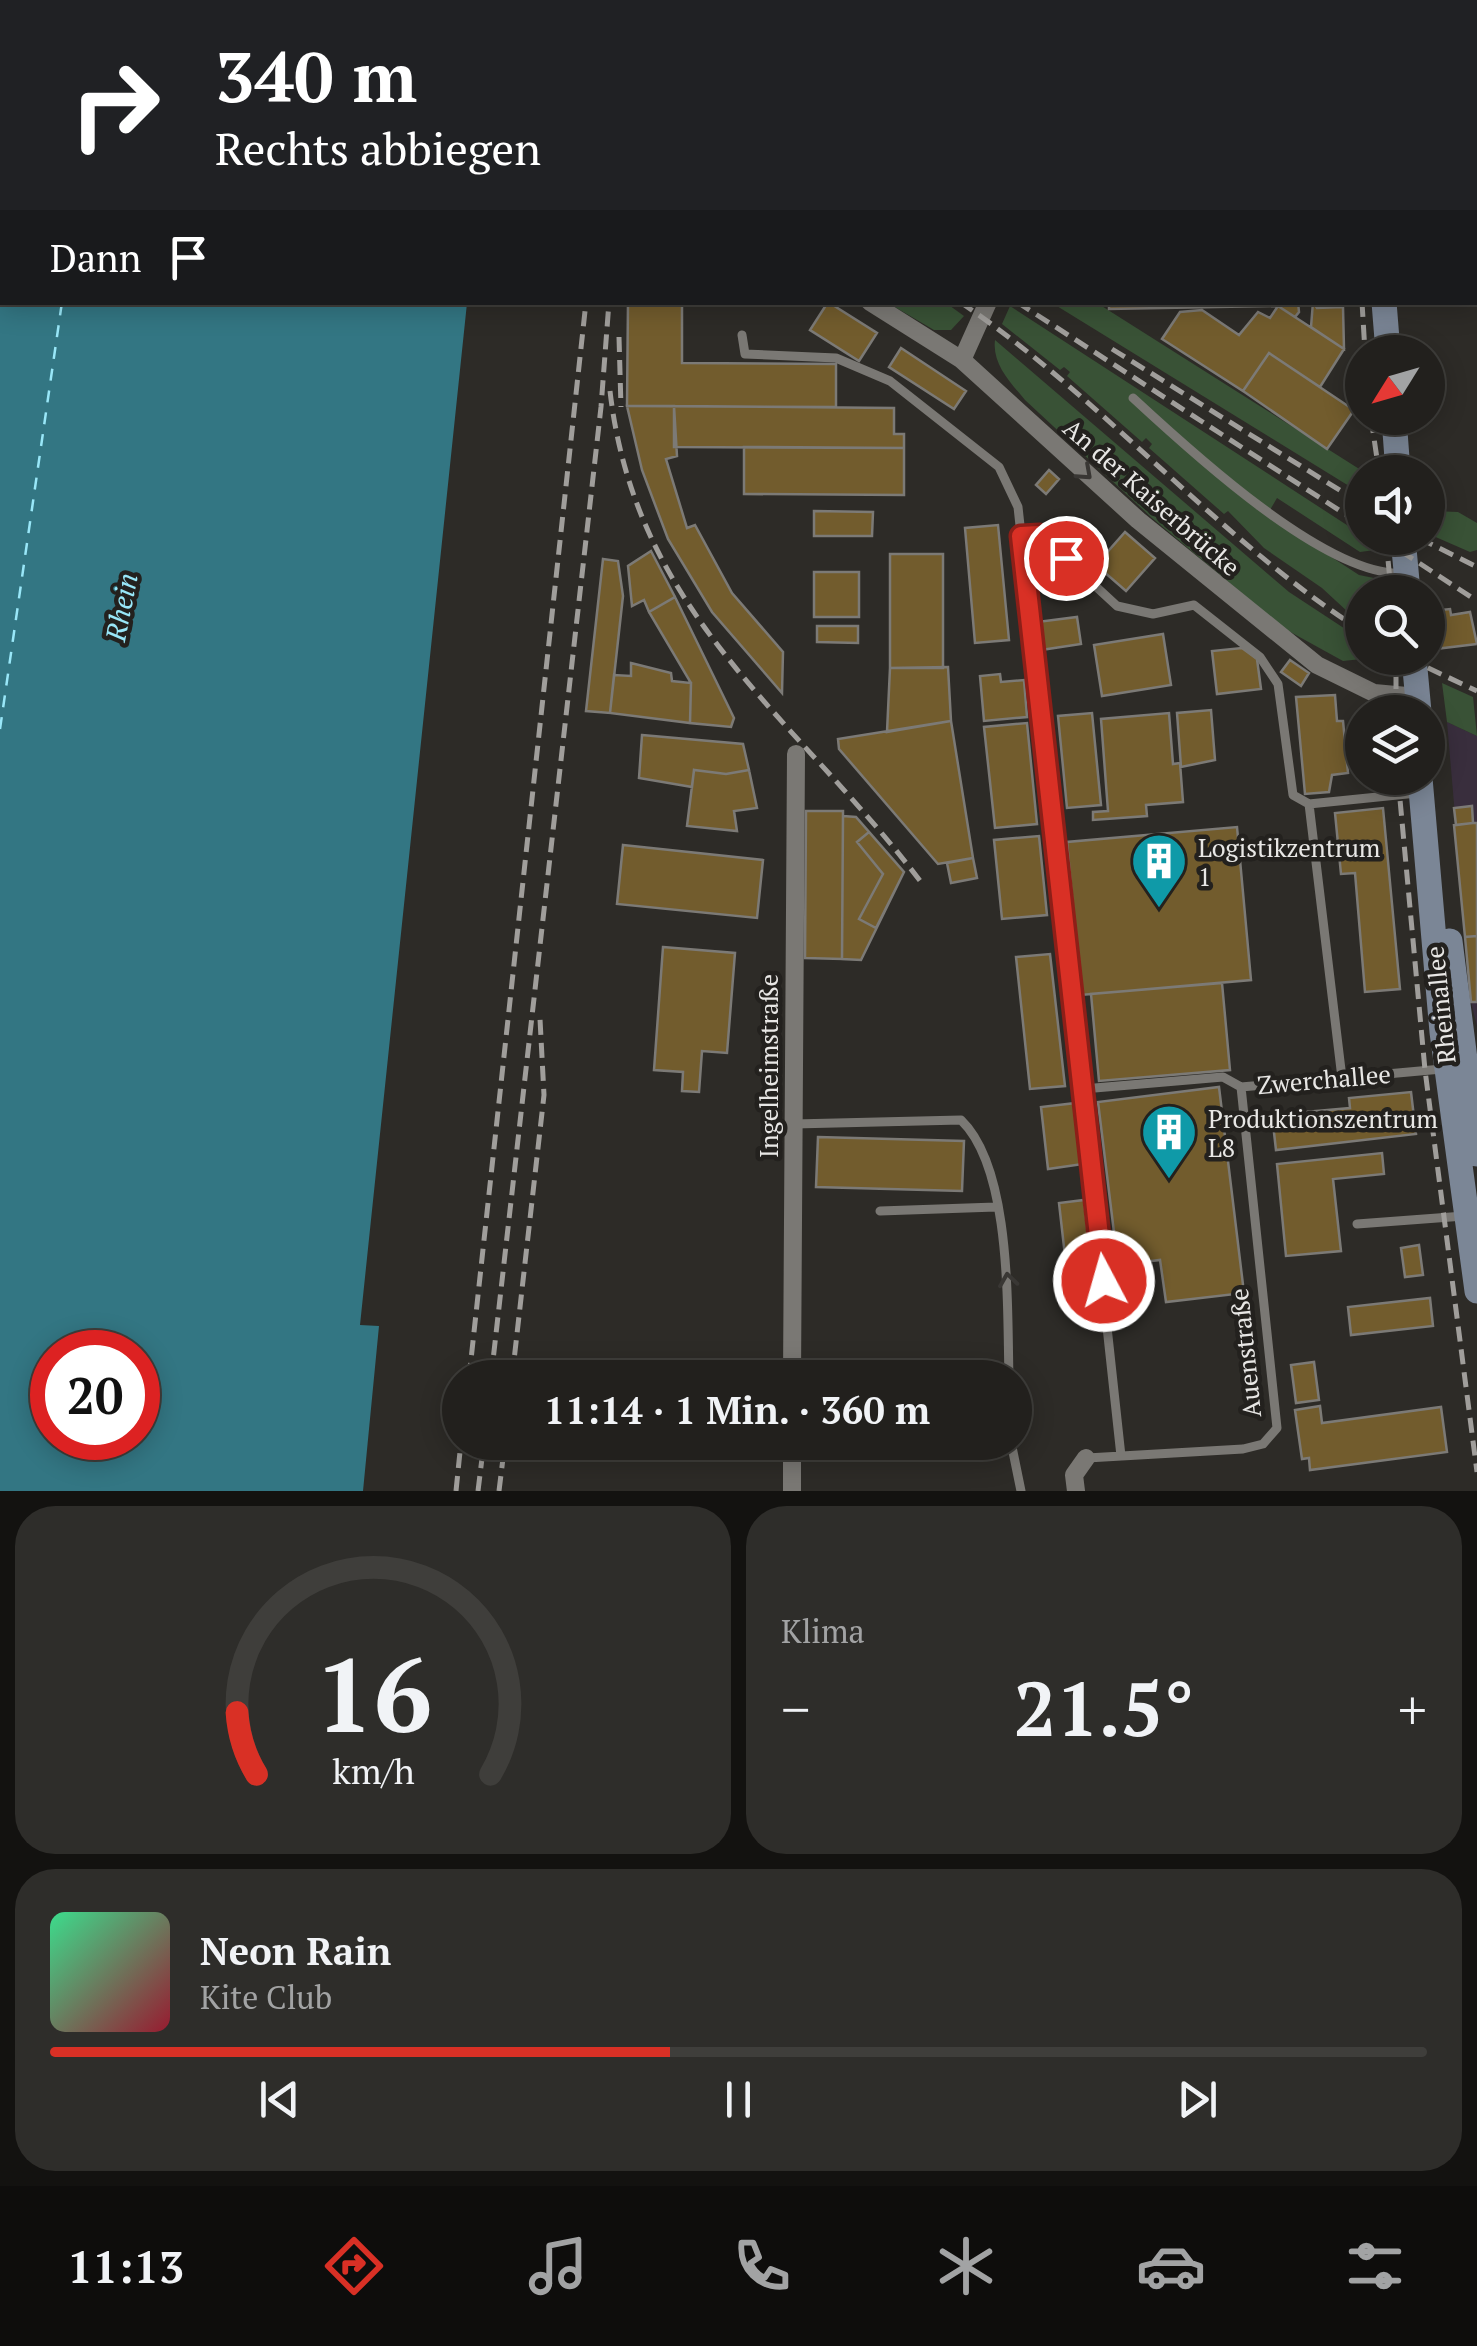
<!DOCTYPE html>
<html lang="de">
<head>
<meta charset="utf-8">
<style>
	:root { --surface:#22201d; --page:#2e2d2a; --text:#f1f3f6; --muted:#a2a3a4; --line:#3f3e3b; --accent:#d93025 }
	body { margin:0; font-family:"PT Serif",serif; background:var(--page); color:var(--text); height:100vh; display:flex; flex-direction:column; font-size:38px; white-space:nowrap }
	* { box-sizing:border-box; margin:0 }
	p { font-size:32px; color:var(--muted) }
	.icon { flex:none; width:55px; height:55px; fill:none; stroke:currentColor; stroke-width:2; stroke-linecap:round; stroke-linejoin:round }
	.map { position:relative; height:1491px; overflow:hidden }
	.sheet { display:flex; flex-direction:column; gap:15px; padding:15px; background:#131210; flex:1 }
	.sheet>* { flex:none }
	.banner { position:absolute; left:0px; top:0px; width:1478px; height:305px; box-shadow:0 5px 25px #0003,0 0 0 2px var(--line); background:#202124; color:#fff; overflow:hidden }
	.needle { width:65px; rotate:233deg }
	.fabs { position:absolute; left:1345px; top:335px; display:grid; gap:20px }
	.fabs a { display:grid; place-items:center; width:100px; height:100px; border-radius:50%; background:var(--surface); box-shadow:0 5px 25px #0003,0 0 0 2px var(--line); font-size:50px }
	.speed { position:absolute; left:30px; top:1330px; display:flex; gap:20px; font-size:50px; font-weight:700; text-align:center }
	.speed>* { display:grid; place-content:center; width:130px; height:130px; border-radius:50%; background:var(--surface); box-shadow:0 5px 25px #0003,0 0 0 2px var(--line); line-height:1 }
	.speed .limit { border:15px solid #d22; background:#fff; color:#111 }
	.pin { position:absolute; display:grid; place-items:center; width:85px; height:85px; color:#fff; margin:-42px; border:5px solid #fff; border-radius:50%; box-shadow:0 2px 10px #0007 }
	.me { position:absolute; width:110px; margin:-55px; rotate:354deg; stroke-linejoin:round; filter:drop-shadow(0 0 8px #0008) }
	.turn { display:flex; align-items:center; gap:35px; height:210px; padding:0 50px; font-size:45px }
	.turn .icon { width:130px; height:130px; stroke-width:2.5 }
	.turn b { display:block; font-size:70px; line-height:85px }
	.then { display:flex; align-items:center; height:95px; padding:0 50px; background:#0003; gap:20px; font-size:38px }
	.big { font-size:75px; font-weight:700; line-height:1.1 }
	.sheet .card { flex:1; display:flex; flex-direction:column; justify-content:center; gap:15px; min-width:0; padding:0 35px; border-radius:40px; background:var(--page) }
	.sheet .dial { align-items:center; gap:0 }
	.dial svg { height:260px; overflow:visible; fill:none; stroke:var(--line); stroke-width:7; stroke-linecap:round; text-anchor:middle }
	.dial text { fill:var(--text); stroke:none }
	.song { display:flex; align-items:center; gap:30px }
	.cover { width:120px; height:120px; border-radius:15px; background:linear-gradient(135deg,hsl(150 70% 55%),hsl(350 70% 35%)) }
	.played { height:10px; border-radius:5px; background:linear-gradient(90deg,var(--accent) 45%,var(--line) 45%) }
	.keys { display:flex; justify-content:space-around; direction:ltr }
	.heat { display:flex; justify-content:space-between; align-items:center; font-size:55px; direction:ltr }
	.sheet .tiles { flex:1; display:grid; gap:15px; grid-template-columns:1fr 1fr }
	.card:last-child { grid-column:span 2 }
	.trip { position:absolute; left:442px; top:1360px; width:590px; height:100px; border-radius:50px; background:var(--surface); box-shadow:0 5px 25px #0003,0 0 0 2px var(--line); font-weight:700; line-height:100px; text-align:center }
	.tabs { display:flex; height:160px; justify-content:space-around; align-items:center; background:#0e0d0c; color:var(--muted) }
	.tabs .icon { width:70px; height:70px }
	.tabs .current { color:var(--accent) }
	.tabs b { font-size:45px; color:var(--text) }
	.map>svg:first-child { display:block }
</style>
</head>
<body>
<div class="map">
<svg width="1477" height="1491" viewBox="0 0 1477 1491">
	<rect width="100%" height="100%" fill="#2d2b27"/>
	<path fill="#392e3d" d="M1447,722L1477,736V1026L1471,1002Z"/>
	<path fill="#395236" d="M888,303H946L964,316L951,330H934Z
		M1052,303H1097L1364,472L1362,494Z
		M1010,306L1373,542L1375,550L1360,552L1277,498L1267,515L1359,575L1379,579L1380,592H1362V625L1322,588L1264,548L1228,511L1224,514L1149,448L1152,444L1146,438L1142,442L1067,376L1070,372L1064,367L1060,370L1002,324Z
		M995,340L1289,592L1362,640V658H1371L1343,661L1285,629L1152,518L1025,400C1010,382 992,364 995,340Z
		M1432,511L1458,512L1477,523V550L1470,552L1431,535Z
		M1442,683L1473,697L1477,736L1447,722Z"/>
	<path fill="#337683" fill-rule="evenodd" d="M0,0H523L2,2V302L467,303L360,1325L379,1326L363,1491H0ZM52,1352H138V1438H52Z"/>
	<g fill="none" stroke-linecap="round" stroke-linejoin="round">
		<path stroke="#99e7f8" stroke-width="2.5" stroke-dasharray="12 10" stroke-linecap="butt" d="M106,2L107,0
			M0,729L62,302"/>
	</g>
	<path fill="#725c2d" stroke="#7c7a76" stroke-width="2.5" d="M690,0H813V2Z
		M860,0H961L960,2Z
		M628,302H682V363L836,364V407L627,406Z
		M828,302L877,333L859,361L810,330Z
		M1109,302H1298L1299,312L1295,317L1278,306L1109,309Z
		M1313,302L1317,308L1343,307L1344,349L1311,327Z
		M1278,306L1344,349L1320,387L1269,353L1243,391L1162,339L1180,312L1202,310L1239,335L1258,312L1270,318Z
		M901,348L966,391L954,409L889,367Z
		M1269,353L1354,410L1327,449L1243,391Z
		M627,406H674L677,456L666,459L687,528L695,525L732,593L783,652L782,693L712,612L668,539L642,470Z
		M674,406L894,408V434H904V448L674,447Z
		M744,447L904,448V495L744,494Z
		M1049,470L1059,479L1046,494L1036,485Z
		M814,511L873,512L872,536H814Z
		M998,525L1009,640L975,643L965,528Z
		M1125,532L1155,558L1126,591L1096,565Z
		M651,551L675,597L649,612L644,600L632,606L628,566Z
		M890,554H943V668H890Z
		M603,559L618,561L623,596L610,713L586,711Z
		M814,572H859V617H814Z
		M675,597L734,718L731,727L690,723L691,683L649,612Z
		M1450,609L1451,615L1470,612L1477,644L1435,649L1430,611Z
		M1077,617L1081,644L1041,650L1037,622Z
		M817,626H858V643L817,642Z
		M1163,634L1171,685L1102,696L1094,645Z
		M1242,648L1257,659L1261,689L1217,694L1212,651Z
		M1290,660L1309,673L1301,686L1281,672Z
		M631,663L671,673L672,681L691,683L690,723L610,713L614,675L631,676Z
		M948,667L951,721L887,732L890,668Z
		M1000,674L1001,682L1024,680L1027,717L984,721L980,676Z
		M1335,695L1337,721H1343L1348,773L1332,775L1329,792L1305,794L1296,697Z
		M1211,710L1215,760L1181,767L1177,713Z
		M1092,713L1101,805L1067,808L1058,716Z
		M1169,713L1173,764L1180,763L1183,802L1146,805L1147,816L1093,820V812L1108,811L1101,719Z
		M951,721L973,858L938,864L839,749L838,739Z
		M1027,723L1037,824L995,828L984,727Z
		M642,735L743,744L749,770L726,774L694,770L692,787L639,778Z
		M694,770L726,774L749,770L757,808L734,811L737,831L687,826Z
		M1472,806L1473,823L1456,825L1454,808Z
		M1383,808L1400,989L1365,992L1355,873L1341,874L1335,813Z
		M806,811H843L842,959L805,958Z
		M843,816L856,817L904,872L861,960L842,959Z
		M1473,823H1477V936L1465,937L1454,825Z
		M1237,827L1251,980L1081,995L1067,842Z
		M869,832L904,872L876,928L859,919L883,874L857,842Z
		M1039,836L1047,915L1002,919L994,840Z
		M623,845L763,860L757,918L617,904Z
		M973,858L977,878L951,883L947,863Z
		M1477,936V1002H1471L1465,937Z
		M663,947L735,953L727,1053L702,1051L699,1092L682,1091L683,1072L654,1070Z
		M1050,954L1065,1086L1030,1089L1016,957Z
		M1222,983L1230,1070L1099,1081L1091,994Z
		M1219,1087L1244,1293L1166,1302L1160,1260L1118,1265L1098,1102Z
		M1411,1092L1416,1134L1276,1150L1272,1115L1350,1108L1349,1098Z
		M1076,1103L1083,1164L1048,1169L1041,1107Z
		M818,1137L964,1141L962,1191L816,1187Z
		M1382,1153L1384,1174L1333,1179L1341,1251L1286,1256L1277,1164Z
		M1084,1200L1090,1254L1065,1256L1059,1203Z
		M1419,1245L1423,1275L1405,1277L1401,1248Z
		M1430,1298L1433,1326L1351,1335L1348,1307Z
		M1314,1362L1319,1400L1296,1403L1291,1365Z
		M1320,1406L1322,1423L1441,1407L1447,1452L1310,1470L1309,1458L1302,1459L1295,1410Z"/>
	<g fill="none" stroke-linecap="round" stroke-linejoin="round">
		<path stroke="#7a7874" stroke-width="9" d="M843,2V0
			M1247,2V0
			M1475,243H1477
			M742,335L745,354L836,358L890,381L999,467L1018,507L1121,1456
			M1133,398C1188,449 1326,577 1402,573
			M1021,536L1040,535L1117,606L1153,614L1194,605L1260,657L1278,684L1293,795L1309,804L1342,1078
			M1309,804L1417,793
			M1241,1087L1442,1069
			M1083,1089L1223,1077L1241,1087
			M794,1124L961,1120C1012,1169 1007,1309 1009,1378
			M880,1211L996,1207
			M1357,1224L1464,1216
			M1011,1442L1021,1491
			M1087,1458L1243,1449L1263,1444L1277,1428L1241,1087"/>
		<path stroke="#7a7874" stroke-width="18" d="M585,2V0
			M648,2V0
			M1032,2V0
			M870,302L962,360L1138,520L1317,665L1374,693L1418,697
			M962,360L988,302
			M792,1378L796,754
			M792,1491V1442
			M1076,1491L1074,1475L1086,1458"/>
		<path stroke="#7b8696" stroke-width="25" d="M1377,2V0
			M1384,302L1388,352
			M1394,418L1398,472
			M1403,538L1408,592
			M1414,658L1419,712
			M1420,778L1442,1032L1477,1291
			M1450,941L1477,1154"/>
		<path stroke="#a09e9b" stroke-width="5" stroke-dasharray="15 8" stroke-linecap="butt" d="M70,0L80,2
			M106,0L116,2
			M617,2V0
			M636,2V0
			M1352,2V0
			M960,302C1104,399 1215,537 1362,631
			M1017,302L1362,525
			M1362,302L1365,352
			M619,337L621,407
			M1112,349L1362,504
			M610,391C636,617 798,718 924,886
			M1371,418L1379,472
			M1381,538L1477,601
			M1386,538L1391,592
			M1419,538L1477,567
			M1407,658L1477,691
			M1396,712V658
			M1398,778L1425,1070L1477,1472
			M469,1378L586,302
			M491,1378L601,407L609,302
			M512,1378L544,1095L540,1019
			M456,1491L461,1442
			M478,1491L484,1442
			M499,1491L505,1442"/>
	</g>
	<defs><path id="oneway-chevron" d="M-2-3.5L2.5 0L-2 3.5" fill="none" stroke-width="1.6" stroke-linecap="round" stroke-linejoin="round" transform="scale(2.5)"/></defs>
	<g stroke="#393734">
		<use href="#oneway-chevron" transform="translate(1085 473) rotate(42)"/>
		<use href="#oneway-chevron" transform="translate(1008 1280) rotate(-98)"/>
	</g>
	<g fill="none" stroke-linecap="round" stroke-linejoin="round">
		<g stroke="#8d1f18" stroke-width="25">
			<path id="route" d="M1066,558L1040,535L1021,536L1104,1281"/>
		</g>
		<use href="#route" stroke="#d93025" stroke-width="18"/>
	</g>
	<defs>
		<g id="building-pin" transform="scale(2.875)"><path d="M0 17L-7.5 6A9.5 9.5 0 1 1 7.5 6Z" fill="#0f9aa8" stroke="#23211e"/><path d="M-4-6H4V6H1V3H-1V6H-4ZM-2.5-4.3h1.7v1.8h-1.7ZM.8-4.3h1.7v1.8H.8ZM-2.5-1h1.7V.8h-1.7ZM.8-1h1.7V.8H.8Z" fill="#fff"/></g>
	</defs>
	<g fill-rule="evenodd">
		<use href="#building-pin" x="1159" y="861"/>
		<use href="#building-pin" x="1169" y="1132"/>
	</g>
	<g text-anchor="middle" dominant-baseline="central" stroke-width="9" stroke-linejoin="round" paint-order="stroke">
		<g font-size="25" fill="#e8e7e5" stroke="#23211e">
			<text transform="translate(1152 497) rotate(41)">An der Kaiserbrücke</text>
			<text transform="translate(1440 1005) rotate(-96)">Rheinallee</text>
			<text transform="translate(768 1066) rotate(-90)">Ingelheimstraße</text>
			<text transform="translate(1324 1079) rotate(-5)">Zwerchallee</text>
			<text transform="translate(1245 1353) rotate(-96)">Auenstraße</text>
		</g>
		<g font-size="25" fill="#e8e7e5" stroke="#23211e" text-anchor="start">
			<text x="1198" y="847">Logistikzentrum<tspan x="1198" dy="29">1</tspan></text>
			<text x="1208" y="1118">Produktionszentrum<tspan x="1208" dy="29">L8</tspan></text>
		</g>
		<g font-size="28" font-style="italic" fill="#99e7f8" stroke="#23211e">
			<text transform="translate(121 607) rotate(-79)">Rhein</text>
		</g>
	</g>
</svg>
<div class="fabs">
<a><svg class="needle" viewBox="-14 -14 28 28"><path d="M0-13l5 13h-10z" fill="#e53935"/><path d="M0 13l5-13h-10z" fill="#a2a3a4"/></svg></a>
<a><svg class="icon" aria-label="sound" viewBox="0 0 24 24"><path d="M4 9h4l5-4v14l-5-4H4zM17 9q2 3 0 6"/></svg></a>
<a><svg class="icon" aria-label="search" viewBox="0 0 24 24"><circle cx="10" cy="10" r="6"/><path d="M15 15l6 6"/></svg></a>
<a><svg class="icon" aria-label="layers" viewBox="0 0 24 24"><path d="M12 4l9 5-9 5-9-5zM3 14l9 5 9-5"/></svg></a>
</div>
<div class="speed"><div class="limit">20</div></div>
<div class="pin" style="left:1066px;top:558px;background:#d93025"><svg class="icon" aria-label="arrive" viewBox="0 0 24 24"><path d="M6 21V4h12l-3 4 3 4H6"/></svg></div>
<svg class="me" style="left:1104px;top:1281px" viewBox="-20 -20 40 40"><circle r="17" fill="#d93025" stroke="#fff" stroke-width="3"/><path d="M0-11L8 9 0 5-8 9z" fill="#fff"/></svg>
<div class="trip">11:14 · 1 Min. · 360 m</div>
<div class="banner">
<div class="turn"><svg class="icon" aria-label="right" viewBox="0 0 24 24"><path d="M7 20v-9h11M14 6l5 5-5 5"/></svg><div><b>340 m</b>Rechts abbiegen</div></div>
<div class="then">Dann<svg class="icon" aria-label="arrive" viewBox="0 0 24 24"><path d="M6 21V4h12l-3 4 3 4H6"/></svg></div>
</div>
</div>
<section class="sheet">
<div class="tiles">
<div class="card dial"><svg viewBox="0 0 100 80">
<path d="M14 69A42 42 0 1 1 86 69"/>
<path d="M14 69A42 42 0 0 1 8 50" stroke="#d93025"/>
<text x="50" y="56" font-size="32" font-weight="700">16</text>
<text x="50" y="72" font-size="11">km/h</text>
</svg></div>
<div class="card"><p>Klima</p>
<div class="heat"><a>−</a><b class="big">21.5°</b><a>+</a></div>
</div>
<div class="card">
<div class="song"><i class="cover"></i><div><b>Neon Rain</b><p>Kite Club</p></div></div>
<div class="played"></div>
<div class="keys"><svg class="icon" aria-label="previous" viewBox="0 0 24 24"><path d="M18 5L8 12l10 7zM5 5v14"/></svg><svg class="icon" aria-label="pause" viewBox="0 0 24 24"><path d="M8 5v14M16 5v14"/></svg><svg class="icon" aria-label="next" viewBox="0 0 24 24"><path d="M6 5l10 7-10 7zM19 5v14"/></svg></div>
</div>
</div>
</section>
<nav class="tabs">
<b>11:13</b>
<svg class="icon current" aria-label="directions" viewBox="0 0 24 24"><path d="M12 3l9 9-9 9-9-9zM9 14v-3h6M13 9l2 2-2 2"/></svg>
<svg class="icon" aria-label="music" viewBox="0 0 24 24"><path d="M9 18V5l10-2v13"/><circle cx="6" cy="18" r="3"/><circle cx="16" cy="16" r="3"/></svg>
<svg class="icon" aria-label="phone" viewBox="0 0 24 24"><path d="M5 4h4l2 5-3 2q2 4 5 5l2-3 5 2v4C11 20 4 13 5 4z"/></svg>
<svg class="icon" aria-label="climate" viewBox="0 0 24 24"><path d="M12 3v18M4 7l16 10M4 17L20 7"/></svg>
<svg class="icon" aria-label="car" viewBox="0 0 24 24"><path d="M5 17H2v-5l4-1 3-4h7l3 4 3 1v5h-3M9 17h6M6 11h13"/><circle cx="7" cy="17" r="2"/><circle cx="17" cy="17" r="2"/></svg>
<svg class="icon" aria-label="filters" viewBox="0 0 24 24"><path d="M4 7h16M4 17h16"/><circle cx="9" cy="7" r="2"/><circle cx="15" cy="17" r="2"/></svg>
</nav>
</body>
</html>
